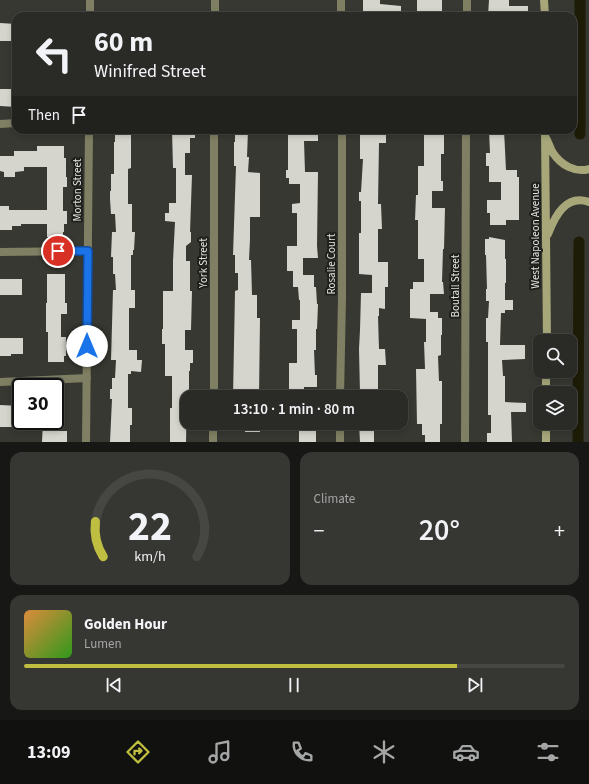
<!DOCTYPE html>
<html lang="en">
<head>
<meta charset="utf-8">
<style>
	:root { --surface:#2a2a26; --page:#363632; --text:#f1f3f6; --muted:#a5a7a7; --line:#464643; --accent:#c0be41 }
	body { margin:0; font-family:"Source Sans 3",sans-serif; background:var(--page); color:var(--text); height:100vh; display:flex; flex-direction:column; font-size:15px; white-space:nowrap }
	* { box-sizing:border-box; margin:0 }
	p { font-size:13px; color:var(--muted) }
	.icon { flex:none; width:22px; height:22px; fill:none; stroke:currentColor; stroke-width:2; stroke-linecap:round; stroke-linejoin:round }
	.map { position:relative; height:442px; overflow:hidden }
	.sheet { display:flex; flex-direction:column; gap:10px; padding:10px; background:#171715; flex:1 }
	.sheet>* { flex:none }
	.banner { position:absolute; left:12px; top:12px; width:565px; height:122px; border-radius:12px; box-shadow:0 2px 6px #0003,0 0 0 1px var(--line); background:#2a2a26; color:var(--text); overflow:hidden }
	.controls { position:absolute; left:533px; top:334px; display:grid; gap:8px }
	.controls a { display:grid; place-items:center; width:44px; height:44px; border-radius:8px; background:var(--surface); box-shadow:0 2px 6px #0003,0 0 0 1px var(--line); font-size:20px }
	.speed { position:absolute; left:12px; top:378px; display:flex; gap:8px; font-size:20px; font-weight:700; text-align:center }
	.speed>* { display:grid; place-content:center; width:52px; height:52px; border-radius:50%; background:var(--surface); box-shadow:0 2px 6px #0003,0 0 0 1px var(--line); line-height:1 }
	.speed .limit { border:2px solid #111; border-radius:6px; background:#fff; color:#111 }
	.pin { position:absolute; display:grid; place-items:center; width:34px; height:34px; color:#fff; margin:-17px; border:2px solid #fff; border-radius:50%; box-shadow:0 1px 4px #0007 }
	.me { position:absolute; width:44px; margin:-22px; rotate:0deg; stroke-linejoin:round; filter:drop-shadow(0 0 3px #0008) }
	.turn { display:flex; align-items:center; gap:14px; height:84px; padding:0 16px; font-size:18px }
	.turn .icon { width:52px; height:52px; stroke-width:2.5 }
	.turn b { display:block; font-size:28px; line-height:34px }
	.then { display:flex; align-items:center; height:38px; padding:0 16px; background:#0003; gap:8px; font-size:15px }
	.big { font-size:30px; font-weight:600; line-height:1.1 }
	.sheet .card { flex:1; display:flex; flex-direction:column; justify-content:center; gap:6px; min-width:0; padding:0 14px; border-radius:12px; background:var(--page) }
	.sheet .dial { align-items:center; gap:0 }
	.dial svg { height:104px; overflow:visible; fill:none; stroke:var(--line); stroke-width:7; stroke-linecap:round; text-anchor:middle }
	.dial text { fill:var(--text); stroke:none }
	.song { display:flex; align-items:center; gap:12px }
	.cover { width:48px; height:48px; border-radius:6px; background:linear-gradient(135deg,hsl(30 70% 55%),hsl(110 70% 35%)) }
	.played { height:4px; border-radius:2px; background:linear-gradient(90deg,var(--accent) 80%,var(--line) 80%) }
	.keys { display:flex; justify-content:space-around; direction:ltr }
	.heat { display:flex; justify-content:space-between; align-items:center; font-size:22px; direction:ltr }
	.sheet .tiles { flex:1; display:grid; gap:10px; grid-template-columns:1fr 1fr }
	.card:last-child { grid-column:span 2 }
	.trip { position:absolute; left:180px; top:390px; width:228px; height:40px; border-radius:12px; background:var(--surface); box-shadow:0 2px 6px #0003,0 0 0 1px var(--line); font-weight:600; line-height:40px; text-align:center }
	.dock { display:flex; height:64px; justify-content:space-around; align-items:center; background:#11110f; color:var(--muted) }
	.dock .icon { width:28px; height:28px }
	.dock .selected { color:var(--accent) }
	.dock b { font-size:18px; color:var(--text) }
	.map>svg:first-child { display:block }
</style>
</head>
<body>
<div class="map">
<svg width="589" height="442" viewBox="0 0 589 442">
	<rect width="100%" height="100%" fill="#383832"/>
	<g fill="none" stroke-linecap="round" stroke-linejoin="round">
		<path stroke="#1c1c07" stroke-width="11" d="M580,134V0
			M578,442L579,242"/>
	</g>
	<path fill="#d5d5cd" d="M363,0H380V4L401,6V16H363Z
		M417,0H442V14H417Z
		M489,0H509V6H528V16H488Z
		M0,23L16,24V41H0Z
		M0,89H16V107L0,106Z
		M115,130H131V168L128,169V204H132V232H135L134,250H133V255H131V290H135V308H129V350H137V360H142L141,372L131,371V374H128V408H132V425H130V442H110L112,399H110V389H112V378H115L116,360H111L113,290H116L115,274H113V257H111L112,232H116L115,214H111L110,199V191H111V174H114V142H115Z
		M172,130H195V138H190V153H185V175H192L190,232H191V242L186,246V261H190V291H192L191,330H185V350H193V363H190V371H189V397H187L186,442H170V408H172V376H165V344H162V329H163V291H173V261L175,222L165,221V213H169V203H176V168H173Z
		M235,130H248L247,157H249L248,172L260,173V217H250V239L249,260H251L252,295H257V318H260L259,397H233L235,291L238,290V273H235V255H233L236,166H234V142H235Z
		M288,130H318V141H304L305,172H318L317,246L318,258H303V275H314V287H316L317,304H318L317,329H316V350H314L315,375H317V387H304V397H289V363H297V329H292V320H300V300H299L298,287H293V271H287V246H297V213H292V204L300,203V184H289V178H286V170H288Z
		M360,130H377V134H386V143H379L378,204H381L382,229H378V262H388V287H385V309L379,308V316H378L379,349H385L386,365H378V397H361V393H360L359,349L360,330L361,293H372V275L359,274V233H361V201H359V192H361L363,159H360Z
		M424,130H444V154H441V181H443V191H432V208H445L444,249H443L442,282H443L444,294H430V312H438V318H442V335H441V355L438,356L439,381H442V424H440V442H425V435H422V424H417L416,369H425L424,342H426V319L410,318V289H413V282H424V259H418V220H415L416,195H418V166H424Z
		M489,130H504L506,170H517V177H519V220H506V225H490V213H487V200H501V182H489V166H486V153H490Z
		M37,146H64V158H66V177H67V187H63V211H67V224H64V232H63V237H47V224H21V226H12V230H0V206H9V210H47V167H24V171L15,172V177H4V172L0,171V156H14V151H37Z
		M489,237L505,240V259H506V283H505V300H513V310H505V313H501L500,345H525V359L502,360L503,376H505V402L526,403V412H511L512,442H487V433H491V415H488V342H486V318H488L489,301H486V289H487L486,255H485V239H489Z
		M47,274H65V303H67V314H61V337H66V356H64V362H48V332H46V303H47Z
		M0,279H22V295H0Z
		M0,338H23V354H11V356H0Z
		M55,401H63V411H55Z
		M0,405L21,406V420H14V422H12V427H0Z
		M43,421H59V431H67V442H42Z
		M245,423H260V432H245Z
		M299,423H316V442H299Z
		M359,423H374V442H360Z"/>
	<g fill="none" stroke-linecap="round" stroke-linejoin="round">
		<path stroke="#7f7f63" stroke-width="8" d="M341,0V16
			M90,16V0
			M215,16V0
			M467,16V0
			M0,124L16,123
			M0,252L88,251
			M0,382L87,378
			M214,397V130
			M340,397L342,298V130
			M86,442L89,130
			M213,442V423
			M340,442V423
			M465,442L466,130"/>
		<path stroke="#a7a77a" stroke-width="8" d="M544,0L545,16
			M545,130L547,341
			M546,138C549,143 550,149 553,153C561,165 575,173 589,169
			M548,234C555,216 566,194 589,202
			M546,393V371
			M546,442V423"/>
	</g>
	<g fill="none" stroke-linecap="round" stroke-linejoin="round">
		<g stroke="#114b97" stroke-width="10">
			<path id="route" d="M58,251H88L87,346"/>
		</g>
		<use href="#route" stroke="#1a73e8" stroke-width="7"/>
	</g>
	<g text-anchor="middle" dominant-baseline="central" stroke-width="4" stroke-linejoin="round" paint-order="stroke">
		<g font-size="11" fill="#e1e1dd" stroke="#1f1f1c">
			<text transform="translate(77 190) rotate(-90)">Morton Street</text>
			<text transform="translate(535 236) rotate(-90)">West Napoleon Avenue</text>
			<text transform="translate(203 263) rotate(-90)">York Street</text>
			<text transform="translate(331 264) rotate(-90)">Rosalie Court</text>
			<text transform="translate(455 286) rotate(-90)">Boutall Street</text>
		</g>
	</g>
</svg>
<div class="controls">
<a><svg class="icon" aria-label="search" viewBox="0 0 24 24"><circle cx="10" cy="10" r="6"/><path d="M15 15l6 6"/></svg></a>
<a><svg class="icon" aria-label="layers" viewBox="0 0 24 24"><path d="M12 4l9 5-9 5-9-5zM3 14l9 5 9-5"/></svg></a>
</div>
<div class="speed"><div class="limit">30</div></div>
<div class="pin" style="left:58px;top:251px;background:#d93025"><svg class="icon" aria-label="arrive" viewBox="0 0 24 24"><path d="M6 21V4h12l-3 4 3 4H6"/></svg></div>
<svg class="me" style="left:87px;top:346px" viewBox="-20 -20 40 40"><circle r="19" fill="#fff"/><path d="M0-13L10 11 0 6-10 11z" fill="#1a73e8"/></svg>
<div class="trip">13:10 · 1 min · 80 m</div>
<div class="banner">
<div class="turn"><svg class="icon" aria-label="left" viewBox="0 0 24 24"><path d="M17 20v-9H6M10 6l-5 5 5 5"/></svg><div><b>60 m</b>Winifred Street</div></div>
<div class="then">Then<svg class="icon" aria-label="arrive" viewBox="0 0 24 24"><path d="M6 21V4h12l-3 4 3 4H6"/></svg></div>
</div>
</div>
<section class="sheet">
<div class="tiles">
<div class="card dial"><svg viewBox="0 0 100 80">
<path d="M14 69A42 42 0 1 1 86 69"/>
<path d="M14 69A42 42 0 0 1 8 42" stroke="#c0be41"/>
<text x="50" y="56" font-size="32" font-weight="700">22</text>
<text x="50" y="72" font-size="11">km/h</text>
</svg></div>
<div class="card"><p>Climate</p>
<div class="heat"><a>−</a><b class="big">20°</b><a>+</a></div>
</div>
<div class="card">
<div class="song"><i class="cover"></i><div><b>Golden Hour</b><p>Lumen</p></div></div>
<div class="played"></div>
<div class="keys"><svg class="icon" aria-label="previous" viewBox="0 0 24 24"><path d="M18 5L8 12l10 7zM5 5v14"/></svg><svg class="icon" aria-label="pause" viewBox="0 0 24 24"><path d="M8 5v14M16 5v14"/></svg><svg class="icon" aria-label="next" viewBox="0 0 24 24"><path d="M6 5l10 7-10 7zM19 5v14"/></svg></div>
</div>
</div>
</section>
<nav class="dock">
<b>13:09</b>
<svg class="icon selected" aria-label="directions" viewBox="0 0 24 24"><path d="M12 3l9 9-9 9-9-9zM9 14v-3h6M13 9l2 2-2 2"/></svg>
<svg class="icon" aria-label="music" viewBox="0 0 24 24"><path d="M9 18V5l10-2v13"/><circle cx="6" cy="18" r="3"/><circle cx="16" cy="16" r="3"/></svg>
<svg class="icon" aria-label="phone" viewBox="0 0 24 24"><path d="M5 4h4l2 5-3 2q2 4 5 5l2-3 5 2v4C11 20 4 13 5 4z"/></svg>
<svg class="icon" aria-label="climate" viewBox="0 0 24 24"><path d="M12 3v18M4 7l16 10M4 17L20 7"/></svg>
<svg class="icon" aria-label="car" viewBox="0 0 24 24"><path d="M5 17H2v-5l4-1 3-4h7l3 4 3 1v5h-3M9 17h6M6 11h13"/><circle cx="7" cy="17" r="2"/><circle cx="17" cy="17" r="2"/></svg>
<svg class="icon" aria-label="filters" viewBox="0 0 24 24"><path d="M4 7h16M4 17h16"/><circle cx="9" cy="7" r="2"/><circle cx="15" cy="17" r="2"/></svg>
</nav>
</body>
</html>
